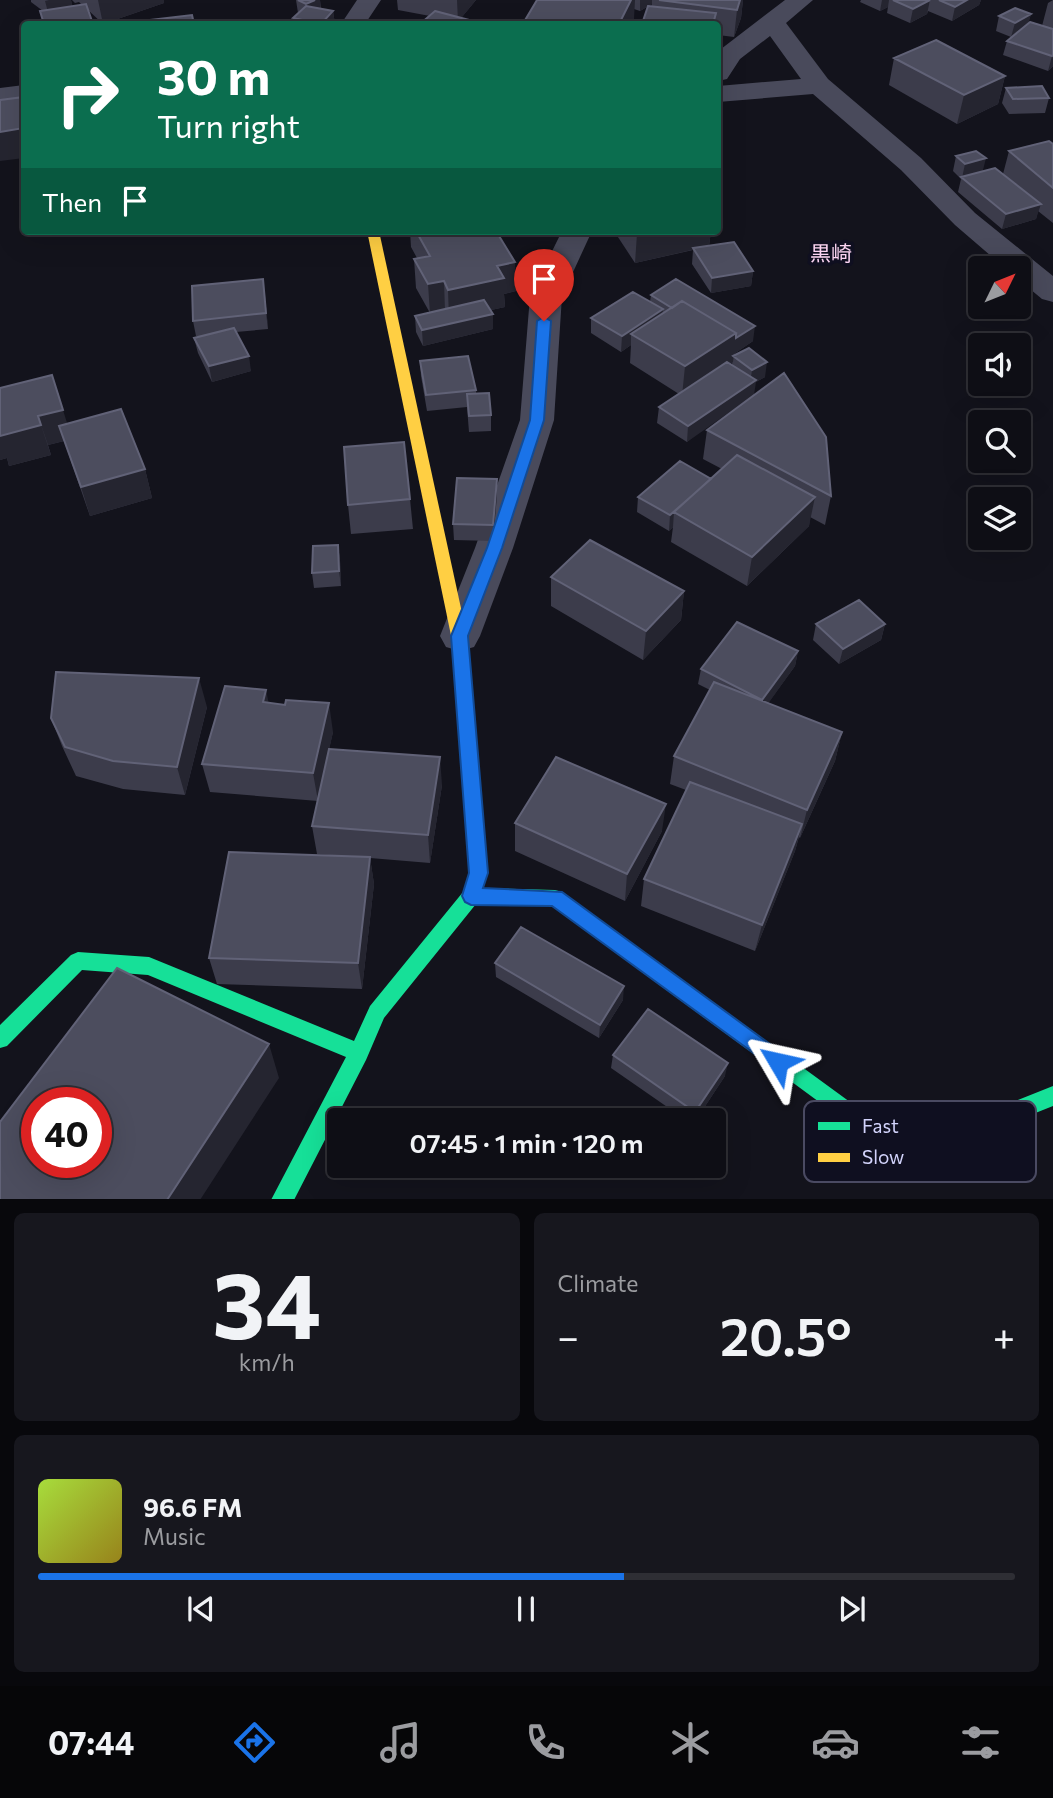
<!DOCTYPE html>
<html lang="en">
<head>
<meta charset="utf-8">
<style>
	:root { --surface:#0e0e15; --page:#17171e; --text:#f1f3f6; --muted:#9b9ca0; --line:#2e2e34; --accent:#1a73e8 }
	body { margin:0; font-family:Commissioner,"Noto Sans JP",sans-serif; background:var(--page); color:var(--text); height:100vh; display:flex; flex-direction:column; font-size:26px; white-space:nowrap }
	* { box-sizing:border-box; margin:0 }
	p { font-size:23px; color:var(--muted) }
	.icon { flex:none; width:38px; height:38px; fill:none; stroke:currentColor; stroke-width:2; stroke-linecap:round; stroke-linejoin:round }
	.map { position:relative; height:1199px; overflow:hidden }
	.sheet { display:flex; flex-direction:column; gap:14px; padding:14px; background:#08080c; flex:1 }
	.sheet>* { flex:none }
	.hud { position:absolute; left:21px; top:21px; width:700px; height:214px; border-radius:7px; box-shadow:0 7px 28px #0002,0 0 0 2px var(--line); background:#0b6e4f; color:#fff; overflow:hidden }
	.needle { width:46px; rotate:47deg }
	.buttons { position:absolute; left:968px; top:256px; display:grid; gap:14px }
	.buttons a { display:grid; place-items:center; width:63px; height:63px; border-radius:7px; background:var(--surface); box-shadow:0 7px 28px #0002,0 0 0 2px var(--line); font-size:35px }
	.speed { position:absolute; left:21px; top:1087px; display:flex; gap:14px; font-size:35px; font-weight:700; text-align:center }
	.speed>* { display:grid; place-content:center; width:91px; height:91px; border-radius:50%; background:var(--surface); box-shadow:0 7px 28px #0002,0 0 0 2px var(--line); line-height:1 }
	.speed .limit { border:10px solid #d22; background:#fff; color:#111 }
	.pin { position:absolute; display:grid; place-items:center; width:60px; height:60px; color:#fff; margin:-72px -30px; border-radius:50% 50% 50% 0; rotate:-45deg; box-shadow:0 0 7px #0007 }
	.pin .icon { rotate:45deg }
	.me { position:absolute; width:77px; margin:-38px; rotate:306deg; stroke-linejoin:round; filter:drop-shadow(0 0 5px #0008) }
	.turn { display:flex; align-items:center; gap:24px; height:147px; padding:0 21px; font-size:32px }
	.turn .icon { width:91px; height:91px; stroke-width:2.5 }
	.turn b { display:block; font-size:49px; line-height:60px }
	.then { display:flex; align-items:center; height:66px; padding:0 21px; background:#0003; gap:14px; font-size:26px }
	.big { font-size:52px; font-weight:600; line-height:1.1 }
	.sheet .tile { flex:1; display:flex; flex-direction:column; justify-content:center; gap:10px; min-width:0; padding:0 24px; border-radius:10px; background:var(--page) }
	.sheet .dial { align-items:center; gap:0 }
	.dial b { font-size:91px; line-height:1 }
	.song { display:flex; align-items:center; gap:21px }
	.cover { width:84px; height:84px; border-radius:10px; background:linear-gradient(135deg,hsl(80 70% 55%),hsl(50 70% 35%)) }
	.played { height:7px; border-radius:4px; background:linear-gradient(90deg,var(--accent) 60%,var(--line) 60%) }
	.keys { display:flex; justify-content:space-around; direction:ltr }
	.heat { display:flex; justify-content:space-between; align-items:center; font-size:38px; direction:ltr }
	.sheet .tiles { flex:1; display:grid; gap:14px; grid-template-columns:1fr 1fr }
	.tile:last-child { grid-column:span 2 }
	.trip { position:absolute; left:327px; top:1108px; width:399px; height:70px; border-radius:7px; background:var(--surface); box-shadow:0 7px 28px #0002,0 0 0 2px var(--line); font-weight:600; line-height:70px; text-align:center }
	.dock { display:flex; height:112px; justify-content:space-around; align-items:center; background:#060608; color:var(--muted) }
	.dock .icon { width:49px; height:49px }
	.dock .active { color:var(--accent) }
	.dock b { font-size:32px; color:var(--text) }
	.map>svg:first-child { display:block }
</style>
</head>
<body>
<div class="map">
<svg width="1053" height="1200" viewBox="0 0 1053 1200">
	<rect width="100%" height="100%" fill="#13131c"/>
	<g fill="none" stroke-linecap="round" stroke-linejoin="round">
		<path fill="#494a5b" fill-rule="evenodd" d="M357,0H381L365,24H341Z
			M785,0H813L786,23L828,79L921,158L975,213L1053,276V302L1042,299L1018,279V268H1005L955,225L901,170L813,94L718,102V86L801,79L770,36L740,59L727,79L718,81V53L721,49Z
			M24,85V101L0,104V88Z
			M562,231H592L562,296L554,420L513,548L480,636L474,647L460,651L446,647L440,636L475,548L520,420L530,296Z"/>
		<path fill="#16e098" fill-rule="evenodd" d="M461,639L467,641L469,645L487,873L483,888L555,890L562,892L850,1102L958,1124L1053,1086V1106L958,1144L845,1121L552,906L476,904L384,1018L366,1060L294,1200H271L346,1057L148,975L82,970L7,1046L0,1048V1025L71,955L78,952L149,957L354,1041L370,1006L463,892L469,873L453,645L455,641Z"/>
		<path fill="#ffcf43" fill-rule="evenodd" d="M367,231H379L469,645L467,649H455L453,645Z"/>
	</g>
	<path fill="#3c3c4b" d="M31,0H71L72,6L82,5L79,2L75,3L72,0H164V3L103,24L88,10L43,11L31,2Z
		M296,0H320L321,9L333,11L335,24H293V18L298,13Z
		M397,0H476L461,18L430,16L398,10Z
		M537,0H743L741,18L734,37L718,35V24H642L651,7L652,4L640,11L634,9V19L631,24H524V22Z
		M861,0H981L979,5L952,21L928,11L927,14L910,23L887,13L888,7L880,11L860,2Z
		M1053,0V66L1048,71L1003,55L1007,41L1011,37L996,31L999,16L1031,14L1028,23L1042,26L1048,3Z
		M894,58L1005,76L998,104L957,124L889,85Z
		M1006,88L1049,98L1045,113L1009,114L1002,103Z
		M1053,144V223L1038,211L1036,219L1002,229L958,192L961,179L953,171L956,156L983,171L1003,174L1009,151Z
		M292,231H346L347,233L303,237L302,232L292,233Z
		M410,231H496L516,291L504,294L505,307L491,310L493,314V329L423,346L416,332L415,316L430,313L416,288L414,259L417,258L411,247Z
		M614,231H711L709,246L753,271L751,286L711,293L692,264L693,250L635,263Z
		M265,295L268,329L236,332L251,371L212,382L198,353L194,338L203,336H196L193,321Z
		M651,295L753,341L734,354L733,362L730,364L732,365L733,356L765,377L756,382L687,442L657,423L659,407L679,394L630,363L631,345L621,352L591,333V318L650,302Z
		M420,361L476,390V394L491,415V431L469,432L467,407L427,411L421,376Z
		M0,388L67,424L145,469L152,498L90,516L64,441L48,445L51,455L9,466L7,458L0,460Z
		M707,430L831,496L825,525L810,517L809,526L747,586L671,542L673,527L669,531L637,512L638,497L711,479L722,469L703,459Z
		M497,479V495L493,541L454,540L453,524Z
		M410,499L413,529L351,534L348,505Z
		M338,545L340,560L341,586L314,588L312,573Z
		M551,577L684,591L681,620L643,660L551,606Z
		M816,624H885L881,640L839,664L813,640Z
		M798,651L795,666L768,703L842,732L835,761L800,838L799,837L795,851L755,951L641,906L644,879L686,790L670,784L674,756L710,690L698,684L701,669Z
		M269,703L333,732L329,749L442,785L430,863L370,858L374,884L362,989L217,984L209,958L343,856L317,854L312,826L318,801L210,792L202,764Z
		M207,707L185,795L123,789L76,776L62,746L51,718Z
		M515,823L662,831L625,901L515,851Z
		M495,963L623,1000L599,1038L496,977Z
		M613,1055L725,1076L696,1120H686L611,1068Z"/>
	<path fill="#252530" d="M49,0H71L73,8L49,16L45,1Z
		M98,0H164V3L103,24Z
		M315,0H320L321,12L307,18L306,4Z
		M457,0H476L458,22Z
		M631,0H635L634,19L631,24H619Z
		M640,0H652V4L640,11Z
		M740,0H743L741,18L734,37L737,10Z
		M882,0H889L888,7L880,11Z
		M930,0L927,14L910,23L913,9Z
		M967,0H981L979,5L952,21L955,7Z
		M333,11L335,24H321Z
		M1031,14L1027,29L1011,37L1015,23Z
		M1053,55V66L1048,71L1052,56Z
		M1005,76L998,104L957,124L964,95Z
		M24,128V158L0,161V132Z
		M986,158L982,174L962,178L965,164Z
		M1041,204L1036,219L1002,229L1006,214Z
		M649,231H711L709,246L635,263L637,234Z
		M515,262L516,291L504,294L505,307L449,319L448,290L497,266Z
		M753,271L751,286L711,293L712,278Z
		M263,279L265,295L268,329L266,313Z
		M444,281L445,311L430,314L428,284Z
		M663,309L662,325L631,334V345L621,352L622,336Z
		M493,314V329L423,346L422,330Z
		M755,326L753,341L734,354L733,362L682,396L685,366L736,333Z
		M249,356L251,371L212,382L209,366Z
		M767,362L765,377L756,382L754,395L687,442L688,426L750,384L752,370Z
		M63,410L72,439L59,426L64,441L48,445L38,416Z
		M41,425L51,455L9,466L7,458L0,460V436Z
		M145,469L152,498L90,516L81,487Z
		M497,479V495L493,541V525Z
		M711,479L674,512L673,527L669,531L670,515Z
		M815,497L809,526L747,586L752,557Z
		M338,545L340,560L341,586L339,571Z
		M684,591L681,620L643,660L646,631Z
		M885,624L881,640L839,664L843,649Z
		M798,651L795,666L760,715L762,700Z
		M199,678L207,707L185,795L177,767Z
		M266,690L272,719L263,702Z
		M329,703L333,732L318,801L313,773Z
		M842,732L835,761L800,838L807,810Z
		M440,757L442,785L430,863L428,835Z
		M666,804L662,831L625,901L627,874Z
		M802,824L795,851L755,951L762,925Z
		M370,857L374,884L362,989L358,963Z
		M624,986L623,1000L599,1038L600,1025Z
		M269,1044L279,1078L200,1200H167Z
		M728,1063L725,1076L696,1120H694L695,1112Z"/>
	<path fill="#4c4d5e" stroke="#616277" stroke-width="2" fill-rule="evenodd" d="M298,0H315L306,4Z
		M537,0H631L619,24H546L524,22Z
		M659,0H740L737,10Z
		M893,0H930L913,9Z
		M939,0H967L955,7Z
		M86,4L93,24H44L40,11Z
		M306,6L333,11L321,24L293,18Z
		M648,6L716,13L713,24H642Z
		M1015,8L1031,14L1015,23L999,16Z
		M435,11L469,20L463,24H420Z
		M192,15L194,24H125V23Z
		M1030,22L1053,29V55L1052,56L1007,41Z
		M936,40L1005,76L964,95L894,58Z
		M1042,86L1049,98L1013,99L1006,88Z
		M24,97V128L0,132V100Z
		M1049,141L1053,144V188L1009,151Z
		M976,151L986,158L965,164L956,156Z
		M995,168L1041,204L1006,214L961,177Z
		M416,231H496L515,262L497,266L504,278L448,290L444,281L428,284L414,259L430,256Z
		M635,231H649L637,234Z
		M734,242L753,271L712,278L693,248Z
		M263,279L266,313L193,321L192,286Z
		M676,279L755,326L736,338V333L682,301L672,308L651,295Z
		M633,292L663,309L622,336L591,318Z
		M484,300L493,314L422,330L415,316Z
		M682,301L736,333L685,366L631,334Z
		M234,328L249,356L209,366L194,338Z
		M749,348L767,362L752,370L733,356Z
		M468,356L476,390L426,395L420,361Z
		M727,362L756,380L688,426L659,407Z
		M784,373L826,437L831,496L707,430Z
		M52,375L63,410L38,416L41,425L0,436V388Z
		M489,393L491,415L469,416L467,394Z
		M121,409L145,469L81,487L59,426Z
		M404,442L410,499L348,505L344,447Z
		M737,455L815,497L752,557L674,512Z
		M680,461L711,479L670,515L638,497Z
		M457,478L497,479L493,525L453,524Z
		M590,540L684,591L646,631L551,577Z
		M338,545L339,571L312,573L313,546Z
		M859,600L885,624L843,649L816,624Z
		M737,622L798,651L762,700L701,669Z
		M56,672L199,678L177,767L113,761L65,747L51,718Z
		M714,682L842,732L807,810L674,756Z
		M225,686L266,690L263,702L285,705L286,700L329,703L313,773L202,764Z
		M329,749L440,757L428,835L312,826Z
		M556,757L666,804L627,874L515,823Z
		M690,782L802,824L762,925L644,879Z
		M229,852L370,857L358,963L209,958Z
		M521,927L624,986L600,1025L495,963Z
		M117,968L269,1044L167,1200H0V1122ZM37,1102H96V1162H37Z
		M648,1009L728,1063L695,1112L613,1055Z"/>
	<path fill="#1a73e8" stroke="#114b97" stroke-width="2" d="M544,317L551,321L544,420L502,548L468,636L488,873L483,888L562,892L785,1055L788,1062L785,1069L778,1071L552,906L471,905L465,902L462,896L469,873L451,636L487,548L530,420L537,321Z"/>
	<g text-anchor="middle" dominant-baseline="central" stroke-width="7" stroke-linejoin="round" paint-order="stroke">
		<g font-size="21" fill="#fbd4f2" stroke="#0f0f20">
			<text x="831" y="252">黒崎</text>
		</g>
	</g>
	<rect x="804" y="1101" width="232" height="81" rx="10" fill="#0f0f20" stroke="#4a4a62" stroke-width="2"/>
	<rect x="818" y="1122" width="32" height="8" fill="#16e098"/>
	<rect x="818" y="1153" width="32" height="9" fill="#ffcf43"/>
	<g font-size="19" fill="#d2d3fb">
		<text x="862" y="1133">Fast</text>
		<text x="862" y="1164">Slow</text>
	</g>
</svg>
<div class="buttons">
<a><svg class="needle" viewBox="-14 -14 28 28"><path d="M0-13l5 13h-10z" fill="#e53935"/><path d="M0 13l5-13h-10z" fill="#9b9ca0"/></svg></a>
<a><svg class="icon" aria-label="sound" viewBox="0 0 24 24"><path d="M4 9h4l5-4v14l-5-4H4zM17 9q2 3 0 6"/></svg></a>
<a><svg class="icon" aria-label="search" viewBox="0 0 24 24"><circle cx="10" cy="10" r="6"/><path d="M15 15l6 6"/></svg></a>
<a><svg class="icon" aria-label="layers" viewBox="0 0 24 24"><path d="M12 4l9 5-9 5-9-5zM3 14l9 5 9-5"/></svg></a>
</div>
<div class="speed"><div class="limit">40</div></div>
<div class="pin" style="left:544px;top:321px;background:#d93025"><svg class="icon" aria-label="arrive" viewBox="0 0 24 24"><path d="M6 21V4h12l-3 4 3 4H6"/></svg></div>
<svg class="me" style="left:778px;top:1062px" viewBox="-20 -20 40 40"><path d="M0-17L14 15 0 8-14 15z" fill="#1a73e8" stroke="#fff" stroke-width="4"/></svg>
<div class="trip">07:45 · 1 min · 120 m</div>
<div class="hud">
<div class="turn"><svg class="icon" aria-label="right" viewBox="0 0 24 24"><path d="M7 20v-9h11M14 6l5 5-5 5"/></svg><div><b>30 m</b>Turn right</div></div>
<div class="then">Then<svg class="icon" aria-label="arrive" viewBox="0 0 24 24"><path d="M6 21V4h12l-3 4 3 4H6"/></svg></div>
</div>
</div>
<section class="sheet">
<div class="tiles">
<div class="tile dial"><b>34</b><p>km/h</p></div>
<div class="tile"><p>Climate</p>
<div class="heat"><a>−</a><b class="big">20.5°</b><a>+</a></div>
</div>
<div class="tile">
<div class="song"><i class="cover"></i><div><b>96.6 FM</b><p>Music</p></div></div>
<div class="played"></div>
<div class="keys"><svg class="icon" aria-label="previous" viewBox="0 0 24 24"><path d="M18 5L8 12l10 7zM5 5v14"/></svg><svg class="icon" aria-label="pause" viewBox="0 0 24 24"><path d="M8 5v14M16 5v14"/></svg><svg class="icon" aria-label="next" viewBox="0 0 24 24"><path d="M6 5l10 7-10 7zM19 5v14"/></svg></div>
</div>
</div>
</section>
<nav class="dock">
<b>07:44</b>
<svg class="icon active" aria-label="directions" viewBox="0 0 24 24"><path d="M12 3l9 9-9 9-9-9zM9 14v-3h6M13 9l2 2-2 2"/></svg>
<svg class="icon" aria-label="music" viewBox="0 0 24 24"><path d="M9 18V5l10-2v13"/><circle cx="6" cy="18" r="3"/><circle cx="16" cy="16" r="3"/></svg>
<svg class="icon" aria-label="phone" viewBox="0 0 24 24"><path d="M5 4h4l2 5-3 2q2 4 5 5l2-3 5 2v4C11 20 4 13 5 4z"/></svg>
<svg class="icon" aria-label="climate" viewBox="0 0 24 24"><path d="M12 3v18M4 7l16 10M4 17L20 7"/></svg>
<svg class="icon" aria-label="car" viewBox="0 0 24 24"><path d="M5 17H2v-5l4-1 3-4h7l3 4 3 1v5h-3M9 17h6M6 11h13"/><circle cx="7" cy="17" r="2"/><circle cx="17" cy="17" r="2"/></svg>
<svg class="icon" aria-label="filters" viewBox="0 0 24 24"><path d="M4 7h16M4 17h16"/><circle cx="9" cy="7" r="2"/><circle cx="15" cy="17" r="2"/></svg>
</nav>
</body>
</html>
